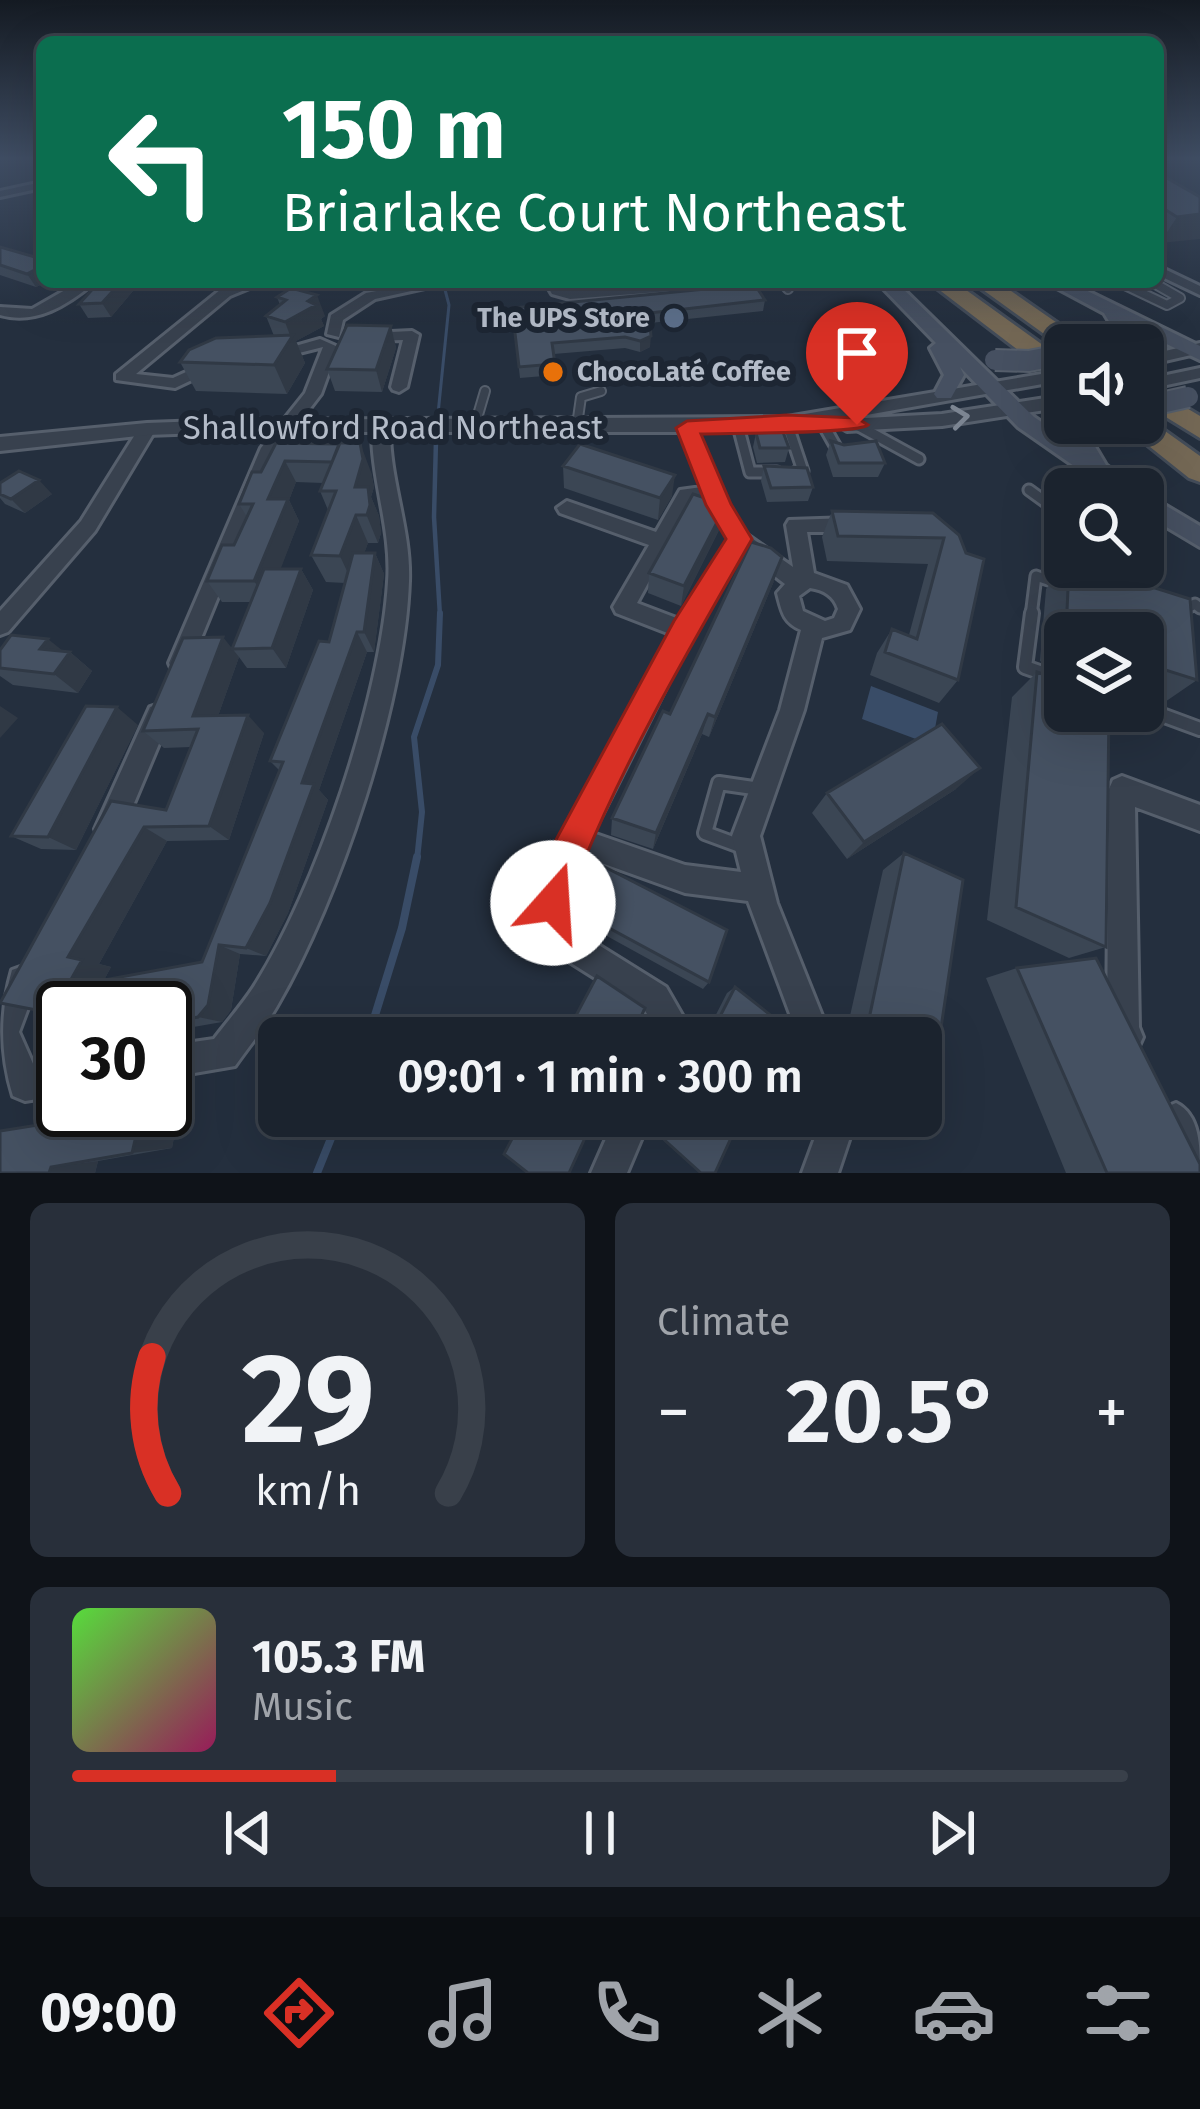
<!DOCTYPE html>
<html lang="en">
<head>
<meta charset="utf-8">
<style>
	:root { --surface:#1b232e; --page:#282f3a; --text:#f1f3f6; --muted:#a0a4aa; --line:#39404a; --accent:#d93025 }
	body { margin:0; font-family:"Fira Sans",sans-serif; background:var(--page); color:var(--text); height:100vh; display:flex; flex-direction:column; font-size:45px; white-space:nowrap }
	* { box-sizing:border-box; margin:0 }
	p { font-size:39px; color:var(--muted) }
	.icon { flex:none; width:66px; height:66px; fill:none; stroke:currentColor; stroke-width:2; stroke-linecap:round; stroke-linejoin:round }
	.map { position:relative; height:1173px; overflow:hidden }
	.sheet { display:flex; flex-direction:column; gap:30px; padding:30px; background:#0f1319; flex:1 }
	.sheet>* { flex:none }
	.top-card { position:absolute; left:36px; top:36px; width:1128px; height:252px; border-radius:18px; box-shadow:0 12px 48px #0002,0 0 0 3px var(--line); background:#0b6e4f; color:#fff; overflow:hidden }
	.controls { position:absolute; left:1044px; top:324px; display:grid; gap:24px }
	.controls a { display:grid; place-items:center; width:120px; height:120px; border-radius:18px; background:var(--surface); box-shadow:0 12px 48px #0002,0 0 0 3px var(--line); font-size:60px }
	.speed { position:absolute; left:36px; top:981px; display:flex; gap:24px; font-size:60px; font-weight:700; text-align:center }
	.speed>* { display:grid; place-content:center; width:156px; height:156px; border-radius:50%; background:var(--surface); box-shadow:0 12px 48px #0002,0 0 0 3px var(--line); line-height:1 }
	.speed .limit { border:6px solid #111; border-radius:18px; background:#fff; color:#111 }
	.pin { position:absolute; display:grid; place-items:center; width:102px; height:102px; color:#fff; margin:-123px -51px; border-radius:50% 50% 50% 0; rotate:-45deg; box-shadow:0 0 12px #0007 }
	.pin .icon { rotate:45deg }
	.me { position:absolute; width:132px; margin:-66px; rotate:19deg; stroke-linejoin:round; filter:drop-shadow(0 0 9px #0008) }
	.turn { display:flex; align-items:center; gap:42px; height:252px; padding:0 48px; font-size:54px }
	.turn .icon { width:156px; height:156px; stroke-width:2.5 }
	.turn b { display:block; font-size:84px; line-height:102px }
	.big { font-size:90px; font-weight:600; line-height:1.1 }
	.sheet .widget { flex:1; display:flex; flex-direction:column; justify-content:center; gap:18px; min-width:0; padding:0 42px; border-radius:18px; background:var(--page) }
	.sheet .dial { align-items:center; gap:0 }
	.dial svg { height:312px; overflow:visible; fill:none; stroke:var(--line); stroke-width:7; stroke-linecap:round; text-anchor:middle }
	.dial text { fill:var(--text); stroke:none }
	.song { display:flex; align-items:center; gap:36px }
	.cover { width:144px; height:144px; border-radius:18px; background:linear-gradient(135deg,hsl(110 70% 55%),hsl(330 70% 35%)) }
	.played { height:12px; border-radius:6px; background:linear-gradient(90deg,var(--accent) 25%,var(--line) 25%) }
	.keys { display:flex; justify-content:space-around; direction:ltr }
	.heat { display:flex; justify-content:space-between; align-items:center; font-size:66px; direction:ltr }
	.sheet .tiles { flex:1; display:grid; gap:30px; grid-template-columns:1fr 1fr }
	.widget:last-child { grid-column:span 2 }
	.trip { position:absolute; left:258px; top:1017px; width:684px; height:120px; border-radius:18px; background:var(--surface); box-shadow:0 12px 48px #0002,0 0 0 3px var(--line); font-weight:600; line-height:120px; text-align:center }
	.tabs { display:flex; height:192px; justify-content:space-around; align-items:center; background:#0b0e12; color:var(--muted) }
	.tabs .icon { width:84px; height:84px }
	.tabs .active { color:var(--accent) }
	.tabs b { font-size:54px; color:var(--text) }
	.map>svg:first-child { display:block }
</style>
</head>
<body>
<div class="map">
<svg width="1200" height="1173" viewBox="0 0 1200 1173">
	<rect width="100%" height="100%" fill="#242f3e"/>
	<path fill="#394c67" d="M871,686L938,712L932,745L862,719Z"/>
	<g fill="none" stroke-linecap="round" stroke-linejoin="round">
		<path stroke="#394c67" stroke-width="3" d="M438,414L449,305L443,282"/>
		<path stroke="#394c67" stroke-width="4.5" d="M436,440L434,517L440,616"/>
		<path stroke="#394c67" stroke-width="6" d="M417,860L422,812L414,737L438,665L440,613"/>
		<path stroke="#394c67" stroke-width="8" d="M368,1038L402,928L417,857
			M317,1173L340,1116"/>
		<g stroke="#565f6c" stroke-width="12">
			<path id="service-far2" d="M782,282L788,289
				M1130,282L1125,285L1167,305L1180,298L1152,282
				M837,356L896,352
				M475,425L485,391
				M577,425L581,397L601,391"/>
		</g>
		<g stroke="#565f6c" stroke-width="15">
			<path id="service-far1" d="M787,423L803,471L796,472
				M857,425L919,459
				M738,426L750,472H777
				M824,426L837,449
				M474,427L476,422
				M577,427L578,422
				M1029,490L1058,511
				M1180,612L1195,604L1200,608
				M1031,616L1036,576L1066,586"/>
		</g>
		<g stroke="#565f6c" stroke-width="18">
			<path id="service" d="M1032,613L1025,667L1065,681
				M1143,708L1200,729
				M743,847L705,833L719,783L760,789"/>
		</g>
		<g stroke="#565f6c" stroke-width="6">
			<path id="minor" d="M42,182V188L0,197V191Z
				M1158,266L1200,286V295L1158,275Z
				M79,282H95C68,305 36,325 0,315V307L32,309Z
				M244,282H264L230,296L136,374L173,378L210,361L218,366L215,369L175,388L116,380V374L220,290Z
				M424,282H452L375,299L343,320L339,337L327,334L331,315L366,293Z
				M545,282H559L562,288L571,291L683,282H741L734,286L570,299L552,294Z
				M412,331L419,335L407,387L399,392L393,390L391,387L403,340L370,341L363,337L370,333Z
				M320,339L338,347L321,394L278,450L188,670L180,673L172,670L169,663L261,448L305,393L323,347L275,359L267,354Z
				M381,422L390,427C389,479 411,529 409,581C405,703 339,900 277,1006C265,1027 249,1046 235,1066L165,1078V1046L214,1039C227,1022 241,1006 253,988C316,890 381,697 388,582C392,530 371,479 372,427Z
				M687,423L696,428L728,504L746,534L793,567L786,525L789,520L850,518L860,525L850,532H807L814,573L847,585L860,609L850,630L822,638L804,710L760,836L777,903L831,1038H799L748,901L685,893L582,856C570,881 567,903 573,929L666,987L689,1027L684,1038H652L656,1029L644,1009L549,949C536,917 541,894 550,862L670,634L616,613L613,607L649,545L560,513L557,508L567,501L656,532L680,490L702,487L678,428ZM708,500L729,539L679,619L637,603L693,501ZM742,551L785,584L777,593C782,612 783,622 801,630L780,710L732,836L741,872L685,865L593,833L692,636ZM810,588C824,590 834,596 838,609L834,618L825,621L803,611L799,596Z
				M147,424L156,429L95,531L8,632L0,635V611L81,521L141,425Z
				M159,704L168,707L171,715L119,839L109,843L99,839L95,829L150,707Z
				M1122,776L1200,805V831L1135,807L1139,1027L1143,1037L1138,1048L1127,1053L1116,1048L1107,1030L1109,789L1113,780Z
				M23,966L34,970L38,981L19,1032L34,1066L63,1061V1095L25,1101L13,1096C0,1054 0,1012 12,970Z
				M1176,1103C1200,1115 1200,1146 1200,1173H1187L1159,1120L1164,1108Z
				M616,1116H651L627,1173H591Z
				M823,1116H857L838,1173H802Z"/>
		</g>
		<g stroke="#565f6c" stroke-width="6">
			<path id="tertiary" d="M1200,343V353L1143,366V356Z
				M1200,368V378L1143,390V380Z
				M1065,370V380L787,429L738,432H230L147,435L0,451V437L147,423L230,420L787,417Z
				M1065,395V407L942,426L847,431L837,425L847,419L942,414Z"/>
		</g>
		<g stroke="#565f6c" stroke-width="6">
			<path id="secondary" d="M877,282H896L1034,417L1070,441L1073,423H1095L1090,438L1106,465L1136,489H1107L1018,427L960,367L964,375L951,398H937L934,394L944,375L930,348L936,343Z
				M1046,282H1069L1200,346V360L1131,327L1135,334L1124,345H1102L1116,333L1104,313Z
				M1143,492L1200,526V547L1143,513Z"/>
		</g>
		<g stroke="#434c59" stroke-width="6">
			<path id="motorway" d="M929,282H955L1065,361V381L1056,379Z
				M972,282H998L1089,345H1065V349Z
				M1143,382L1200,416V438L1143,403Z
				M1144,416L1200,456V482L1189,478L1120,423H1143Z"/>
		</g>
		<use href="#service-far2" stroke="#38414e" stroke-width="8"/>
		<use href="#service-far1" stroke="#38414e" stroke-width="9"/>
		<use href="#service" stroke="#38414e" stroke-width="12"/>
		<use href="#minor" fill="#38414e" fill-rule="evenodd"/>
		<use href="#tertiary" fill="#38414e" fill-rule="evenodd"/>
		<use href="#secondary" fill="#465061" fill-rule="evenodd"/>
		<use href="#motorway" fill="#746855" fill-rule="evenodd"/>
		<g stroke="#565f6c" stroke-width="24" stroke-linecap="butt">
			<path id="secondary-bridge" d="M995,360L1029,361L1065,354
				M1143,407L1188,397"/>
		</g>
		<use href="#secondary-bridge" stroke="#465061" stroke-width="20"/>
	</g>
	<path fill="#3b4654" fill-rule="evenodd" d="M1158,173L1200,197L1160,243L1158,242Z
		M0,247L42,282H47L36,287L0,275Z
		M154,282L133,291L111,317L88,318L79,304Z
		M713,282L765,300L763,311L650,323V347L640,352L625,348L554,354L556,375L520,378L512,308L712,289Z
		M277,297L325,316L321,319L324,326L296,341L305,363L287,394L196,391L180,362L274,336L266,316L280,305Z
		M391,326L396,348L382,392L335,391L327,369Z
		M868,348L893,358L887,372L871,374L863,363Z
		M756,433L789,448L785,462L757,463L753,447Z
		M831,441L885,463L878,477H833L826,455Z
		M276,443L371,472L374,487L371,497L379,516L381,533L378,543H368L364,553H375L384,574L374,652H367L319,790L328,800L288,913L266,956L240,954L231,1010L222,1022L165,1032V1008H63V1015L52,1013L111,801L166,810L191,747L164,748L143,731L232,648L251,602H222L207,581L234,545L247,517L239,504L261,472ZM296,482L323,483L320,491L328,510L311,555L326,582L345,583L329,642L270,761L280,771L202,962L104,980L111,967L99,964L167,841L229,840L264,733L218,716L239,657L247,668H286L313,590L301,569H280L299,521L289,500Z
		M563,466L672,496L658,520L564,488Z
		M764,466L813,487L808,501L767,502L761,481Z
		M0,483L52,494L25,513L5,504L0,498Z
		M832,511L959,535L958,680L939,703L870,675L877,653L892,629L909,635L928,564L827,561L822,537Z
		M1065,523V551L1050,541Z
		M719,530L681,606L648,593L649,573Z
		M1065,567H1089L1197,680L1162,704L1143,698V633H1065V672L1040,661L1046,589Z
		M774,581L709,737L702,734L653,849L611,835L612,818L670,714Z
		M0,650L70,652L92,671L78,693L13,685L0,676Z
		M1037,672L1106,947L1069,958L987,920L1012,697Z
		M138,725L76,850L41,849L11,836Z
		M956,789L847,859L812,813L827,793Z
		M904,853L934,1075L921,1076V1038H845L883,870Z
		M574,909L709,982L703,989L576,919Z
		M1017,968L1200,1173H1066L986,978Z
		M735,987L777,1038H704L727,993Z
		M165,1078L185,1079L172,1148L98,1161L95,1173H0L165,1110Z
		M664,1116H741L700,1173L655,1133Z"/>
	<path fill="#303945" d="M1200,214V239L1160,243L1177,217Z
		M42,266V282H47L36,287L27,274Z
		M121,282H154L133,291L111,317L102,303Z
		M367,282H400L369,288Z
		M317,295L325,316L321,319L324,326L296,341L305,363L287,394L274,365L291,338L285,322Z
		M391,326L396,348L382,392L376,370Z
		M651,336L650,347L640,352V341Z
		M360,443L371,472L374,487L371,497L379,516L381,533L378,543L355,487Z
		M285,461L296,482L289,500L299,521L268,602L254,581L268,499Z
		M675,475L672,496L658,520L660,498Z
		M39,480L52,494L25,513L11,499Z
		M724,509L719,530L681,606L684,586Z
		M356,515L368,543L353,584L340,556Z
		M375,553L384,574L374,652L364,632Z
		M782,557L774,581L709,737L715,717Z
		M301,569L313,590L286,668L272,648Z
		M357,632L367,652L319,790L328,800L288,913L266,956L246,948L302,783Z
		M223,637L239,657L212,733L193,716Z
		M48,639L68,655L70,652L92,671L78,693L54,674L40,649Z
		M0,706L18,718L0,738Z
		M117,707L138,725L76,850L48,837Z
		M708,714L702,734L653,849L656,833Z
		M248,715L264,733L229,840L209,826Z
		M980,768L956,789L847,859L864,842Z
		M144,827L167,841L99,964L111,967L89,1008H63V1015L52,1013L68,957Z
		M219,945L240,954L231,1010L222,1022L198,1017Z
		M165,1078L185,1079L172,1148L132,1153L142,1110H165Z
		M98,1161L95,1173H49L51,1167Z"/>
	<path fill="#455162" stroke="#303945" stroke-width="3" d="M1158,173L1200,197V214L1177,217L1158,205Z
		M0,247L42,259V266L27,274L0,265Z
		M99,282H121L102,303L79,304Z
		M714,282H753L765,300L649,313L651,336L640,341L625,337L552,343L555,364L519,367L512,308L726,287Z
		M291,288L317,295L308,301L316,305L285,322L266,316L286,300L277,297Z
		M347,325L391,326L376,370L327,369Z
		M293,335L274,365L180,362L189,350L216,338Z
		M884,347L893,358L877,360L868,348Z
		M783,432L789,448H760L756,433Z
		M831,441L844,445L876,441L885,463H839Z
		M276,443L339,444L332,462L285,461L268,499H288L254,581H207L222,545H234L253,504H239L252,472H261Z
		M340,443H360L363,459L355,487H368L370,505L367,515H356L340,556L311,555L336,491H320Z
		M580,444L675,475L660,498L563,466Z
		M764,466L807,468L813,487L771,488Z
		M19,471L39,480L11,499L0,494V483Z
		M693,494L720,503L724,509L684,586L649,573Z
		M832,511L933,513L959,535L966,553L984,559L958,680L885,652L892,629L917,639L944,538L838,536Z
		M1143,517L1161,528L1143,541Z
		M751,542L771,548L782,557L715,717L708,714L656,833L612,818L663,711L670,714Z
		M353,553H375L364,632H357L302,783L314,784L270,903L246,948L219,945L208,1005L198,1017L165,1023V1008H86L93,982L202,962L283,762L270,761L319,641L329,642Z
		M1069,567H1089L1190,599L1197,680L1143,663V633H1066Z
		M264,569H301L272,648L232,649Z
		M11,635L48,639L40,649L70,652L54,674L0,668V650Z
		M223,637L193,716L248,715L209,826L144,827L68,957L82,960L52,1013L0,1003L111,801L166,810L198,729L143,731L183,638Z
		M1037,672L1065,682V711H1109L1106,947L1016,907Z
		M86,706L117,707L48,837L11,836Z
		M942,724L980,768L864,842L827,793Z
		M904,853L963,880L934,1075L921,1068V1038H865Z
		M593,861L727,930L709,982L574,909Z
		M1096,958L1200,1164V1173H1107L1017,968Z
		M597,976L645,1008L631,1038H564Z
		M735,987L783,1025L777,1038H709Z
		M63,1100V1110H142L132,1153L51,1167L49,1173H0V1131L57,1122Z
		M524,1116H595L569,1173H528L504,1154Z
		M669,1116H741L715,1173H701L659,1135Z"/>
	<defs><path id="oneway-chevron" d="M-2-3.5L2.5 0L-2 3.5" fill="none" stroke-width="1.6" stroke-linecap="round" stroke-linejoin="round" transform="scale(3)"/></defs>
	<use stroke="#7c8592" href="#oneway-chevron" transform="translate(960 417) rotate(-7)"/>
	<linearGradient id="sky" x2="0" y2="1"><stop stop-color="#141a22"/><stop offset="0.49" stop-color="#3f4d63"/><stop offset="1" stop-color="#3f4d63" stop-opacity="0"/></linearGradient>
	<rect width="1200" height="323" fill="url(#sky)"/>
	<path fill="#d93025" stroke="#8d1f18" stroke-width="3" d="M787,415L857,418L868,425C857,434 728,433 701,434L731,504L752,539C692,644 629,751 583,863C576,880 573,899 566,917L553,922L539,917L534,903L551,849L674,621L726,539L706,505L676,428L687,421Z"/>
	<circle fill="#5c6f8a" stroke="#1d2633" stroke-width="4.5" cx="674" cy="318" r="12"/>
	<circle fill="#e8710a" stroke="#1d2633" stroke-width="4.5" cx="553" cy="372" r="12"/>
	<g text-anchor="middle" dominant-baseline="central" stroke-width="12" stroke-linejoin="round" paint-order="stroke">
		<g font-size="27" font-weight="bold" fill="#b4bcc9" stroke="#1d2633" text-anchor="end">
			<text x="650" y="318">The UPS Store</text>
			<text x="577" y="372" text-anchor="start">ChocoLaté Coffee</text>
		</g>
		<g font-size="33" fill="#b4bcc9" stroke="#1d2633">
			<text x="393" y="428">Shallowford Road Northeast</text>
		</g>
	</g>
</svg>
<div class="controls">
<a><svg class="icon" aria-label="sound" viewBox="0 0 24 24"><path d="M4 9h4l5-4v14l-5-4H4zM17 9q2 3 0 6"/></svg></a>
<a><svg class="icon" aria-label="search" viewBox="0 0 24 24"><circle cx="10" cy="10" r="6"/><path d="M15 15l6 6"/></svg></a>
<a><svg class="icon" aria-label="layers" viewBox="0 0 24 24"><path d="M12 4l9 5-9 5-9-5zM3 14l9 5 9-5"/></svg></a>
</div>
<div class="speed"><div class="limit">30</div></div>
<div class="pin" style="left:857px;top:425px;background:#d93025"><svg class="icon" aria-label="arrive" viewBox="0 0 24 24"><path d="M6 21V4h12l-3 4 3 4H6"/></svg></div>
<svg class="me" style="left:553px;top:903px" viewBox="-20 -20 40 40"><circle r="19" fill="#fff"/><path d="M0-13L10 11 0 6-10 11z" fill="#d93025"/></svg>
<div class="trip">09:01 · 1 min · 300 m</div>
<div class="top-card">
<div class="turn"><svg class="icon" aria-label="left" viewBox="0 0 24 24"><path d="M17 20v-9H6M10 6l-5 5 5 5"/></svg><div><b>150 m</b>Briarlake Court Northeast</div></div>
</div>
</div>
<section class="sheet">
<div class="tiles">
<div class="widget dial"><svg viewBox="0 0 100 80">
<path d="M14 69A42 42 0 1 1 86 69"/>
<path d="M14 69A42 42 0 0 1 10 34" stroke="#d93025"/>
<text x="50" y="56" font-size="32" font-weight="700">29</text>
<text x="50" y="72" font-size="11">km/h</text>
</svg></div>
<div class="widget"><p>Climate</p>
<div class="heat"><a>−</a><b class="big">20.5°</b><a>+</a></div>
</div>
<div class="widget">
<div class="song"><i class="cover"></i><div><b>105.3 FM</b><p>Music</p></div></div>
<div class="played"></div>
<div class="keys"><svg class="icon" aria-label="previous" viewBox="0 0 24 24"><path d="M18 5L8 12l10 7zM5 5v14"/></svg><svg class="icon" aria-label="pause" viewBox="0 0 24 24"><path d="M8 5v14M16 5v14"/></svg><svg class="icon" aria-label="next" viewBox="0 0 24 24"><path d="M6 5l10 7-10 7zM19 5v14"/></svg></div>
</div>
</div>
</section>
<nav class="tabs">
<b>09:00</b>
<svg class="icon active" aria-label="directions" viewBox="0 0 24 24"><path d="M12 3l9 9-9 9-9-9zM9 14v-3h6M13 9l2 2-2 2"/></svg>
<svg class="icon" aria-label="music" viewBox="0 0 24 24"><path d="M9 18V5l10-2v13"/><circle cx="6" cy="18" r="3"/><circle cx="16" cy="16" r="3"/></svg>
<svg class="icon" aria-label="phone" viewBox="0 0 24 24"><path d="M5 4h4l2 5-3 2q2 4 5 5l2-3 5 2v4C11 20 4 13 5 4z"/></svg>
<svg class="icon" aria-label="climate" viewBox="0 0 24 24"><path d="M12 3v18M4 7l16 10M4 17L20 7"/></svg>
<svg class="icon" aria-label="car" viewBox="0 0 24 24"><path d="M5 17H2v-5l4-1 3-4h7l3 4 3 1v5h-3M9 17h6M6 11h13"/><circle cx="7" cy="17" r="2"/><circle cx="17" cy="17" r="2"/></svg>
<svg class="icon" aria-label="filters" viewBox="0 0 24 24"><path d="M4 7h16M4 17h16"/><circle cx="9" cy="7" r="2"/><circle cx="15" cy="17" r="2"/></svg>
</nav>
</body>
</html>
